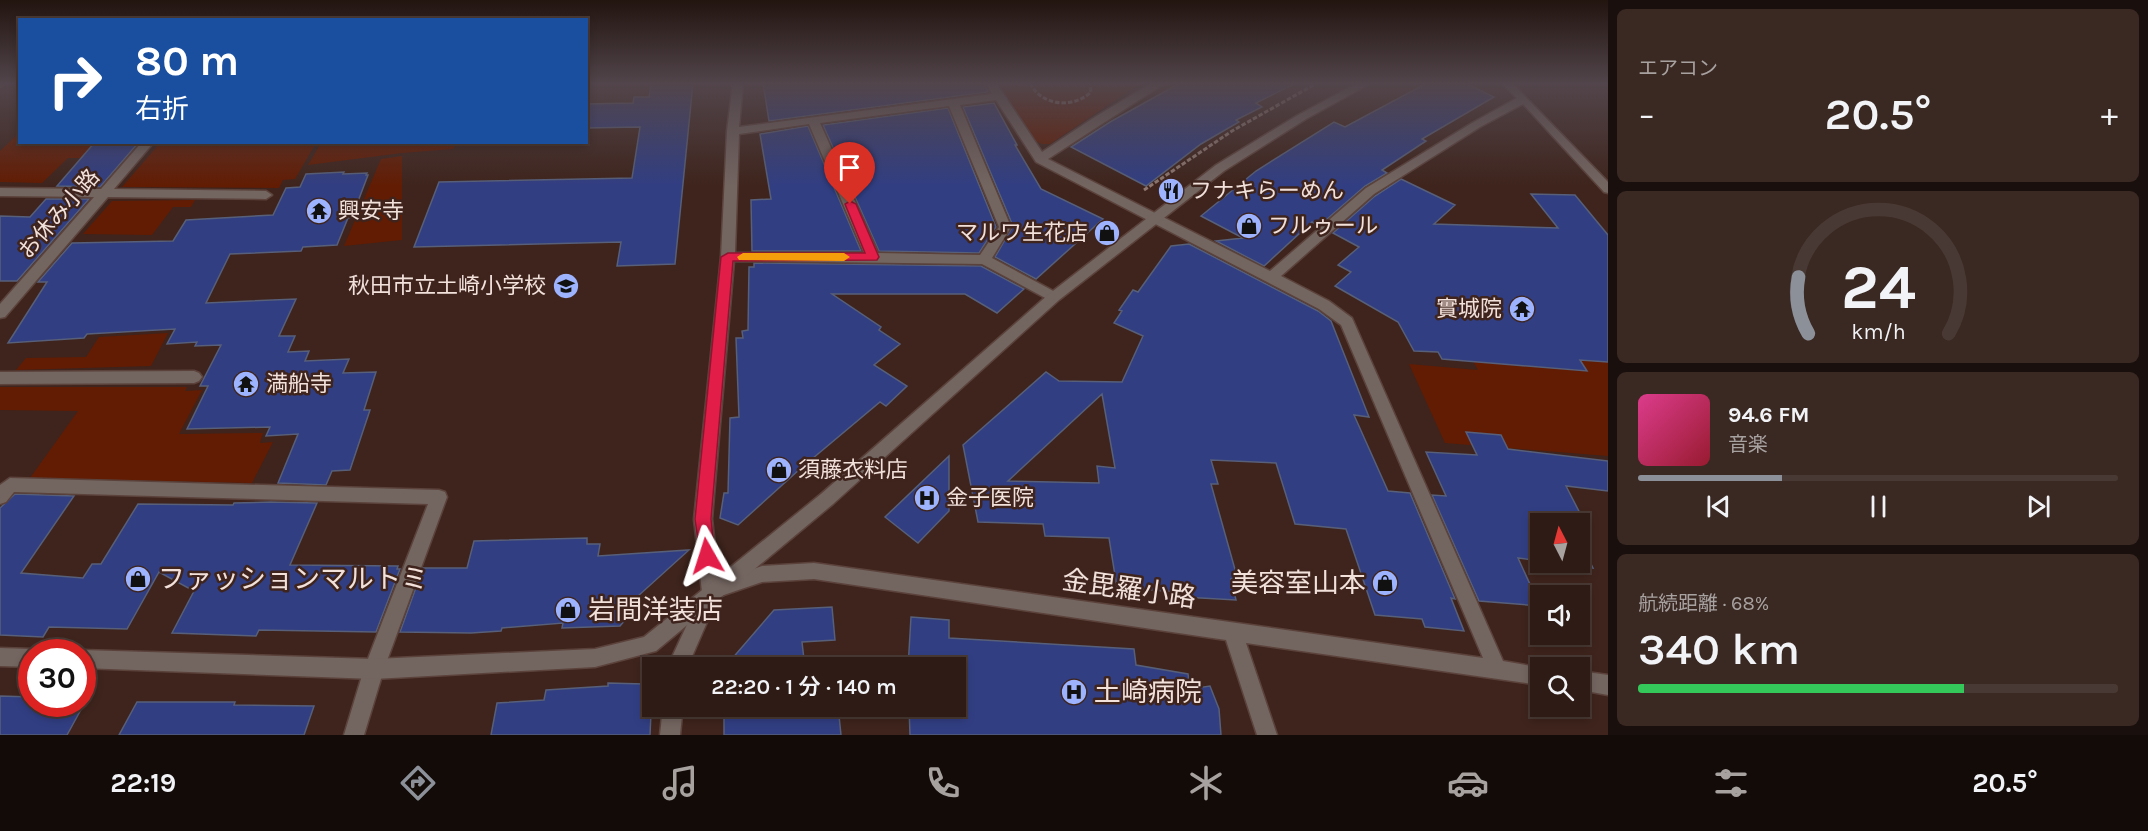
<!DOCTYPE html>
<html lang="ja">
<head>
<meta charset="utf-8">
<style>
	:root { --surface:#2e1b15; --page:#3a2822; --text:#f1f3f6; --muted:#a7a1a0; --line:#493934; --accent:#8c9099 }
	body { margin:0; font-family:Karla,"Noto Sans JP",sans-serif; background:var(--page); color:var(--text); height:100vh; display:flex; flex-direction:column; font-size:22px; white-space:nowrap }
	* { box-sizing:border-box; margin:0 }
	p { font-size:20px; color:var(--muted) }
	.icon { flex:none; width:33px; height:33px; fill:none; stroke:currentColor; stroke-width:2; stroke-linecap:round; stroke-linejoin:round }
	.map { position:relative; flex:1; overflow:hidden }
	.panel { display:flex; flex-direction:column; gap:9px; padding:9px; background:#190f0c; width:540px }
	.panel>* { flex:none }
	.hud { position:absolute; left:18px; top:18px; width:570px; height:126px; border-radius:0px; box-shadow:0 3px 9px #0003,0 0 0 2px var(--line); background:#1a4fa0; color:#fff; overflow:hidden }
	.needle { width:39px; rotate:354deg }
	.fabs { position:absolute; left:1530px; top:513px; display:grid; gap:12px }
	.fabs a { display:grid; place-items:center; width:60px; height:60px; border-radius:0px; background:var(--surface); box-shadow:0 3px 9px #0003,0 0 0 2px var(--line); font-size:30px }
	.speed { position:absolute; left:18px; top:639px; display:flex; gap:12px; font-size:30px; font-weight:700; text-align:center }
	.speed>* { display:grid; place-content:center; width:78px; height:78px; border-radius:50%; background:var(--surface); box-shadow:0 3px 9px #0003,0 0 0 2px var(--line); line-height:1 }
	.speed .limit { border:9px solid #d22; background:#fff; color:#111 }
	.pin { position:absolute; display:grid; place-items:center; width:51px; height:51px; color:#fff; margin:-62px -26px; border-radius:50% 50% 50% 0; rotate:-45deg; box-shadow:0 0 6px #0007 }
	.pin .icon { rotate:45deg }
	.me { position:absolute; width:66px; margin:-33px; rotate:354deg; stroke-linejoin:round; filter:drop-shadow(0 0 4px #0008) }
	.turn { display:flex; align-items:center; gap:21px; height:126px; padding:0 18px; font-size:27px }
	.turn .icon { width:78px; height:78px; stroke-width:2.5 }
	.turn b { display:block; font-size:42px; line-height:51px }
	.big { font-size:45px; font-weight:600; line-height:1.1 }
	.panel .card { flex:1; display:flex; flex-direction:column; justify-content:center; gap:9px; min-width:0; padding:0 21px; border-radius:9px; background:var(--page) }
	.panel .dial { align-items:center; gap:0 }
	.dial svg { height:156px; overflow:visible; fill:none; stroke:var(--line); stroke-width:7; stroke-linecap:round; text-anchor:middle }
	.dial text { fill:var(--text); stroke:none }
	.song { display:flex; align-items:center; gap:18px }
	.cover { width:72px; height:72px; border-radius:9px; background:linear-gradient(135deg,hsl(330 70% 55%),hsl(350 70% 35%)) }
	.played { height:6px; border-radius:3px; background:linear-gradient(90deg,var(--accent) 30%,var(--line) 30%) }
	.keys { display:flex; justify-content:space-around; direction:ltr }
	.heat { display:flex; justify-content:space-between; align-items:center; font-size:33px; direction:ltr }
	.charge { height:9px; border-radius:4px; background:linear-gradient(90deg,#34c759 68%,var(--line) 0) }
	.trip { position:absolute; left:642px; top:657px; width:324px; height:60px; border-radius:0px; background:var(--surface); box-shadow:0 3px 9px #0003,0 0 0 2px var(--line); font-weight:600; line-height:60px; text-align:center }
	.dock { display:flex; height:96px; justify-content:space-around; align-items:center; background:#120b08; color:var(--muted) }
	.dock .icon { width:42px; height:42px }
	.dock .on { color:var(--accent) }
	.dock b { font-size:27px; color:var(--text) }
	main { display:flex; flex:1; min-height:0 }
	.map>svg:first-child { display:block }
</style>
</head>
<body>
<main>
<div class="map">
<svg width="1608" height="735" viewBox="0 0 1608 735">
	<rect width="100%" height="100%" fill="#3e241c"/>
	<path fill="#621c03" d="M998,83H1132L1135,87L1050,144H1042L1035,141Z
		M19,133L20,142L30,143L28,146L93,144L81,158H68L42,183L0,182V151Z
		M160,143V142L316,143L295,179L283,180L279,188L122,187Z
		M321,143V142L457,143L453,149L402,153L308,165Z
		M402,156V240L344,246L381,159Z
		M195,200L191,207H173L152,235L83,234L112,201Z
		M1608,306V456L1445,443L1409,364L1478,370L1452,323Z
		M168,333L151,366L16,370L26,358L86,357L99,337Z
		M0,387H187L185,391L202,390L179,434L263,433L260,443L273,442L252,483L30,478L78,411L0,410Z"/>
	<path fill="#313e82" stroke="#575f79" stroke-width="1.5" fill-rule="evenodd" d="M693,83L675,264L617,266L621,242L414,247L439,182L632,178L640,127L586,128V104L633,103L634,97H649L651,84Z
		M763,83H983L988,92L769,121Z
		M1180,83H1296L1256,103L1262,107L1236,120L1239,122L1201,144L1146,186L1071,147L1110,122Z
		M1427,83H1465L1494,97L1422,139L1426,141L1382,170L1387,173L1365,186L1319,226L1312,222L1264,266L1216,241L1243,238L1201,216L1256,171L1334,122L1345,127Z
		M994,103L1017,145H1015L1041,189L1103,219L1036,279L995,257L1013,226L963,107Z
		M948,108L996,227L979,253L879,251L823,125Z
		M808,126L861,251H752L751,200L771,199L760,134Z
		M95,142H139L100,187L57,186Z
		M344,172L343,174L367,173L366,175H368L352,217L348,218L337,245L303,247L301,251L230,254L206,303L296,299L279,336H295L288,352L309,351L305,361L349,359L343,373L376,372L364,410H370L350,470L332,471L326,485L278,483L298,434L266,436L270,427L187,429L208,386H200L221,345L195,346L197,342L167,344L175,329L87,334L84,338L8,343L47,282H38L72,243L173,241L186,220L273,215L286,188L300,187L306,174Z
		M1401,179L1455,205L1434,224L1558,228L1531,194L1575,195L1608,235V362L1580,360L1587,371L1442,359L1438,352L1414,351L1398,322L1335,286L1351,272L1338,265L1359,247L1333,233L1375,196Z
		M46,199H89L17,281H0V216L30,217Z
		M1189,244L1318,311L1331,321L1369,417L1354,415L1388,491L1410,493L1455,599L1451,598L1464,631L1425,627L1422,619L1375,615L1346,529L1295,524L1276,463L1211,460L1218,484H1211L1238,580L1231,579L1236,600L1183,597L1182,592L1117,588L1109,538L1045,536L1043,524L978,522L963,445L1046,372L1059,381L1122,382L1143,336L1114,323L1122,311L1119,310L1133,290L1138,292L1171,246ZM1102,394L1115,468L1097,466L1099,483L1008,481Z
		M754,263L981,266L1024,289L997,313L965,294H832L881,327L879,330L900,344L874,365L907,386L886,406L880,402L800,469L738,525L720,518L724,493H728L730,418L739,417L736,338H743L742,331L748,330L749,267H754Z
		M1466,432L1501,435L1508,449L1608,461V491L1566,486L1584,521L1569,520L1571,524H1540V561L1518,558L1540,606L1479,601L1432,495L1446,496L1426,452L1477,455Z
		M949,456V511L918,543L885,517Z
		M15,494L74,496L21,573L83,578L92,564H101L138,504L233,505L234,503L271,502L317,503L290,565L398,566L397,569H400L376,632L259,630L256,636L172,633L194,591L159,572L127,629L49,627L43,637L0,635V508Z
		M587,538V544H600L598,556L689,550L638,596L637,606L620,626L562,628L563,623L502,628L501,631L471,633L400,632L423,568H467L474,541Z
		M1580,541L1593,568L1550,562H1580Z
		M832,607L835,640L802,642L805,668H724L774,610Z
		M911,617L949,620V638L1134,649L1136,665L1188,674L1190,689L1210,686L1219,709L1221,735H910L909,706H956V668H908Z
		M608,683L644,684L652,692L650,735H491L497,703L544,700L546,690L608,686Z
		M0,696L32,697V704H84L67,735H0Z
		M137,702H235L234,705L314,706L304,735H119Z
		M724,706H838L841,735H724Z"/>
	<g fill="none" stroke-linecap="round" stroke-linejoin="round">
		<g stroke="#5b423b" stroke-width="3">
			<path id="minor" d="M0,83H6L0,87Z
				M733,83H743L739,127L992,94L986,83H996L1042,152L1095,117L1152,83H1165L1048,159L1270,271L1366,188L1472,123L1517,98L1501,83H1512L1608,182V193L1604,192L1523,104L1480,127L1374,194L1281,276L1329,301L1352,318L1503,661L1543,668H1540V685L1246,643L1277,735H1257L1226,640L814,579L762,582L718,597L687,668H667L702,592L694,519L721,257L727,131ZM996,100L1036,162L1319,309L1341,325L1483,658L814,563L762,566L719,581L712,519L734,261L982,264L1049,300L1054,302L1061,297L1059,294L992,258L1011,227L960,105ZM949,106L999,227L980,255L878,253L820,123ZM809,124L864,253H735L739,134Z
				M142,142H154L114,189L266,191L272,195L266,199L108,197L5,317L0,318V304L94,197L0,196V188L101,189Z
				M194,371L199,373L202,377L199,381L194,383L0,384V372Z
				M10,478L439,490L445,492L447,497L384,669L364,735H344L364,669L428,504L14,492L6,502L0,504V485Z
				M1580,671L1608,675V695L1580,690Z
				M663,706H683L680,735H660Z"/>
		</g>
		<g stroke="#5b423b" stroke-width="3">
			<path id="tertiary" d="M1358,83H1371L1306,119L1224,171L1059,300L833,504L656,651L595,667L374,679L82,668V652H75L82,650L374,659L595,649L644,637L821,494L1049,294L1216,165L1298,115Z
				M0,648L32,649L39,652H32V667L0,666Z"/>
		</g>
		<path stroke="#8c766f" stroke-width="3" stroke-dasharray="4.5 2" stroke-linecap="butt" d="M1030,83C1041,106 1073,109 1091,92L1090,83
			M1144,190L1232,131L1317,83"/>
		<use href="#minor" fill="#736560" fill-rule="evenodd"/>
		<use href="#tertiary" fill="#736560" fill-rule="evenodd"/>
	</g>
	<linearGradient id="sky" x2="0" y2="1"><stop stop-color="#22140f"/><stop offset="0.45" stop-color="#52454b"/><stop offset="1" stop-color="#52454b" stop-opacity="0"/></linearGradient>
	<rect width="1608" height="186" fill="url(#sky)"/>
	<path fill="#e11d48" stroke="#92132f" stroke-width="1.5" d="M850,201L856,204L879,257L877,260L733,261L711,519L715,556L713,561L707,563L701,561L695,519L721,257L728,253H865L845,204Z"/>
	<path fill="#f59e0b" d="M743,253H844L850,257L844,261L739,260L737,257Z"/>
	<defs>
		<g id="restaurant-disc" transform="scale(1.35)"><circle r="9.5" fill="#9eb3fd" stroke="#3e241c"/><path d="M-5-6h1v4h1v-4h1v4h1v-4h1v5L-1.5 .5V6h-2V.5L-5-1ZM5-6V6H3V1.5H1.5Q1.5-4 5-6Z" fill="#111"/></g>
		<g id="temple-disc" transform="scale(1.35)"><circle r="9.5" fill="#9eb3fd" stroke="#3e241c"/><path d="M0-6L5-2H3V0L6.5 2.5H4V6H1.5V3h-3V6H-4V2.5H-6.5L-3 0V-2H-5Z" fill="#111"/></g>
		<g id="shop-disc" transform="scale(1.35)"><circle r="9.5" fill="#9eb3fd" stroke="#3e241c"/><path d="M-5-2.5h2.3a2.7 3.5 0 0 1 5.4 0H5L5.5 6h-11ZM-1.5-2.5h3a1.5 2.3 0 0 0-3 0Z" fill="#111"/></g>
		<g id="school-disc" transform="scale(1.35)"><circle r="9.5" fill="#9eb3fd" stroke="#3e241c"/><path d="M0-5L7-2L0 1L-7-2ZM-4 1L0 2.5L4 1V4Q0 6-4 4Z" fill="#111"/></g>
		<g id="hospital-disc" transform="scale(1.35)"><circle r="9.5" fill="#9eb3fd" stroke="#3e241c"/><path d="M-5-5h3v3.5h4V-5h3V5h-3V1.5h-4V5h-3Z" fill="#111"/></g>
	</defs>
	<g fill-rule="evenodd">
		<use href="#restaurant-disc" x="1171" y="191"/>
		<use href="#temple-disc" x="319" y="211"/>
		<use href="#shop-disc" x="1249" y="226"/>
		<use href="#shop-disc" x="1107" y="233"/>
		<use href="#school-disc" x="566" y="286"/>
		<use href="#temple-disc" x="1522" y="309"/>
		<use href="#temple-disc" x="246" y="384"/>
		<use href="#shop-disc" x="779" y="470"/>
		<use href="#hospital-disc" x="927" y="498"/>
		<use href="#shop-disc" x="138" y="579"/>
		<use href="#shop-disc" x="1385" y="583"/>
		<use href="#shop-disc" x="568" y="610"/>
		<use href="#hospital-disc" x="1074" y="692"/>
	</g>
	<g text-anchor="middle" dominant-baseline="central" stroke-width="5" stroke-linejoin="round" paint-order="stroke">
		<g font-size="22" fill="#f2e0db" stroke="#3e241c" text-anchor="start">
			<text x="1190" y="191">フナキらーめん</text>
			<text x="338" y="211">興安寺</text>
			<text x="1268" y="226">フルゥール</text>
			<text x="1088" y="233" text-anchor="end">マルワ生花店</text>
			<text x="546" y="286" text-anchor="end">秋田市立土崎小学校</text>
			<text x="1502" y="309" text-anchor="end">實城院</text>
			<text x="266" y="384">満船寺</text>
			<text x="798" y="470">須藤衣料店</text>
			<text x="946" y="498">金子医院</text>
		</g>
		<g font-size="22" fill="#f2e0db" stroke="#3e241c">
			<text transform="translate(59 214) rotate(-49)">お休み小路</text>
		</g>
		<g font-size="27" fill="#f2e0db" stroke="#3e241c" text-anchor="start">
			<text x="158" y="579">ファッションマルトミ</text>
			<text x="1366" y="583" text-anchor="end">美容室山本</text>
			<text x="588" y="610">岩間洋装店</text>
			<text x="1094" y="692">土崎病院</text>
		</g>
		<g font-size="27" fill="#f2e0db" stroke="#3e241c">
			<text transform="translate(1129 589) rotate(8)">金毘羅小路</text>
		</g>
	</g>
</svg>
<div class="fabs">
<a><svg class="needle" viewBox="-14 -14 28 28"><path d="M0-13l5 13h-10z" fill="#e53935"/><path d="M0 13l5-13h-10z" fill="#a7a1a0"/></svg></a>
<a><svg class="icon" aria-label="sound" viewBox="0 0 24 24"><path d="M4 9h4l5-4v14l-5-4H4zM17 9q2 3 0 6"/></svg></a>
<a><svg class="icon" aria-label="search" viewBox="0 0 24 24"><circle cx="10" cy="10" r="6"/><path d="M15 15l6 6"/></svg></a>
</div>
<div class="speed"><div class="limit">30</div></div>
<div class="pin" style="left:850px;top:204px;background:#d93025"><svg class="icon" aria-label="arrive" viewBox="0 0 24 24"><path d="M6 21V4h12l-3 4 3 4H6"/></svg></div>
<svg class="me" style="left:707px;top:556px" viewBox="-20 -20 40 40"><path d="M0-17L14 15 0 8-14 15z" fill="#e11d48" stroke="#fff" stroke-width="4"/></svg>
<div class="trip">22:20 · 1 分 · 140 m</div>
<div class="hud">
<div class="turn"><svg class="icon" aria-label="right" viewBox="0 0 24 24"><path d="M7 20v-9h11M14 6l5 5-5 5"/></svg><div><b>80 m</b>右折</div></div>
</div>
</div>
<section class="panel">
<div class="card"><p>エアコン</p>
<div class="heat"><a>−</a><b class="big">20.5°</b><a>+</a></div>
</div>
<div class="card dial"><svg viewBox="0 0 100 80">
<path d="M14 69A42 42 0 1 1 86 69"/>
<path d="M14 69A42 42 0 0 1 9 40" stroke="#8c9099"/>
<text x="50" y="56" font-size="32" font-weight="700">24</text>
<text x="50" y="72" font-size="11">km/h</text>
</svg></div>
<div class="card">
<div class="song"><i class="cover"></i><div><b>94.6 FM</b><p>音楽</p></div></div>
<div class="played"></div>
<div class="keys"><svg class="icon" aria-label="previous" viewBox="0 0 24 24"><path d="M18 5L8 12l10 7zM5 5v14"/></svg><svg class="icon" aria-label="pause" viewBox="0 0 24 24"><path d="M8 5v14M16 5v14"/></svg><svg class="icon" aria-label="next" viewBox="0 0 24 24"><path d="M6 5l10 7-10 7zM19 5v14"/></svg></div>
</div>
<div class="card"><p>航続距離 · 68%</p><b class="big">340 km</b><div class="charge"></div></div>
</section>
</main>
<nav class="dock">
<b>22:19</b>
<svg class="icon on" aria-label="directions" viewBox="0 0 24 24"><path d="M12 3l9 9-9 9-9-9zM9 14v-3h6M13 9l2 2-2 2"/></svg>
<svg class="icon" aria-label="music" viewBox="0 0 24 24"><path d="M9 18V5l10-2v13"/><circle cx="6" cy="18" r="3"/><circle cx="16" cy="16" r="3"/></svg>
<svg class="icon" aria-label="phone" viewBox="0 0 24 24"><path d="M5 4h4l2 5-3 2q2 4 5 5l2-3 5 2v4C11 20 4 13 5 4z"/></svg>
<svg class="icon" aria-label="climate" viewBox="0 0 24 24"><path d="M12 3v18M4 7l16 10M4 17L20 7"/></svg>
<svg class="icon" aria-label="car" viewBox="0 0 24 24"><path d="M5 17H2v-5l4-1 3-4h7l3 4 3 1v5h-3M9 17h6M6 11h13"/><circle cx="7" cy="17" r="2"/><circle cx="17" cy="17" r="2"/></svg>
<svg class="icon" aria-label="filters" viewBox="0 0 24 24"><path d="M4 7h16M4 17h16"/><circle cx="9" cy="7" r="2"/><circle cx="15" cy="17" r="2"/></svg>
<b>20.5°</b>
</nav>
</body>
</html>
